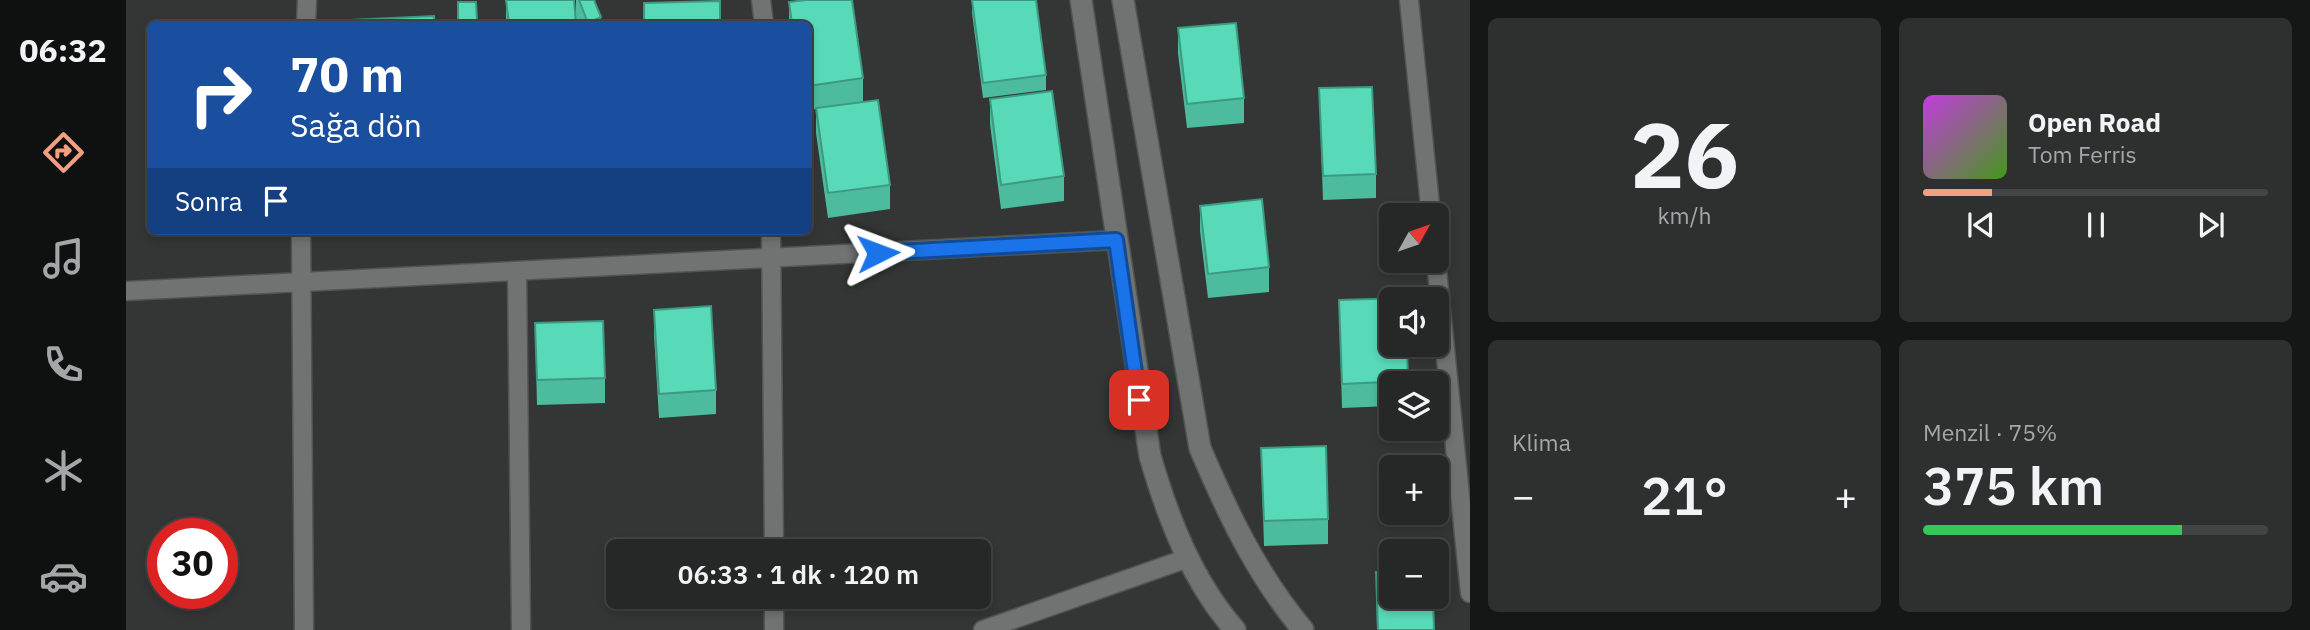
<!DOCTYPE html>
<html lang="tr">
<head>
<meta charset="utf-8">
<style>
	:root { --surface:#262828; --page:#2e3030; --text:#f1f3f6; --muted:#a4a6a8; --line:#424445; --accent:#f3a081 }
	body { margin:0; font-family:"IBM Plex Sans",sans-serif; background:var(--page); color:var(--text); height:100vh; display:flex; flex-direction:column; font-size:26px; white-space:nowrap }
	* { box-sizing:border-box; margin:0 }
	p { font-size:23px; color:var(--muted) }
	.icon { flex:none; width:38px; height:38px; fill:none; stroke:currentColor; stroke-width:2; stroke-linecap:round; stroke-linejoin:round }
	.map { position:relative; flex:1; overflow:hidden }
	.sheet { display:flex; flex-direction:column; gap:18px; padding:18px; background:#151616; width:840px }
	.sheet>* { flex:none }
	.hud { position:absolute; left:21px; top:21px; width:665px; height:214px; border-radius:10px; box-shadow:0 4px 10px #0003,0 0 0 2px var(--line); background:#1a4fa0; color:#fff; overflow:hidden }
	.needle { width:46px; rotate:50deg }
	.fabs { position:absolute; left:1253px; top:203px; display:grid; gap:14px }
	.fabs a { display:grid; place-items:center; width:70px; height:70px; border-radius:10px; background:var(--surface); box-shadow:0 4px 10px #0003,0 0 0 2px var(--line); font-size:35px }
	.speed { position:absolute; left:21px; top:518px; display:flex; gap:14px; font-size:35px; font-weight:700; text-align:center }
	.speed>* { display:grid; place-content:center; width:91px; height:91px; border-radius:50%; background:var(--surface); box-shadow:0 4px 10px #0003,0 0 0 2px var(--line); line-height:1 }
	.speed .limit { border:10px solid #d22; background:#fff; color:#111 }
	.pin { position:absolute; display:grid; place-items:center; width:60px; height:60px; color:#fff; margin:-30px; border-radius:14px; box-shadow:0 4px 10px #0006 }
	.me { position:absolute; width:77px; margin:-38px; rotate:87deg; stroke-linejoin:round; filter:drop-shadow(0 0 5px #0008) }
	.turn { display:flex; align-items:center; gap:24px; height:147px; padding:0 28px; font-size:32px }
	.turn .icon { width:91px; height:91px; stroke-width:2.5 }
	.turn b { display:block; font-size:49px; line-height:60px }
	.then { display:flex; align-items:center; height:66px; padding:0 28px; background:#0003; gap:14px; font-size:26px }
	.big { font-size:52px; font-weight:600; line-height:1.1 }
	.sheet .tile { flex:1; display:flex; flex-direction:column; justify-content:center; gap:10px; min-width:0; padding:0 24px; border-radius:10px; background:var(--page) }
	.sheet .dial { align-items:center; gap:0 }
	.dial b { font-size:91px; line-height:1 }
	.song { display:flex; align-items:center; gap:21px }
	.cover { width:84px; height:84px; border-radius:10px; background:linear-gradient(135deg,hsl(290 70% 55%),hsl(100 70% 35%)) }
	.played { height:7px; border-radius:4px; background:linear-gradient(90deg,var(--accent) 20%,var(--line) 20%) }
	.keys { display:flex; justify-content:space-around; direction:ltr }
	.heat { display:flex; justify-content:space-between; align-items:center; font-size:38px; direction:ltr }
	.charge { height:10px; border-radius:5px; background:linear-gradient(90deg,#34c759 75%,var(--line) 0) }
	.sheet .tiles { flex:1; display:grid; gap:18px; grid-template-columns:repeat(2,1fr) }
	.trip { position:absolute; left:480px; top:539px; width:385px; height:70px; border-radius:10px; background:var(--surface); box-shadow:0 4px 10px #0003,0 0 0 2px var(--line); font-weight:600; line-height:70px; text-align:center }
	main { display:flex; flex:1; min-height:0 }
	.tab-bar { display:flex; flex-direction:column; width:126px; justify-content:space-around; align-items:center; background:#0f1010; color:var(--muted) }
	.tab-bar .icon { width:49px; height:49px }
	.tab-bar .current { color:var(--accent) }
	.tab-bar b { font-size:32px; color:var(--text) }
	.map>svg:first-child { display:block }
</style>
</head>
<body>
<main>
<nav class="tab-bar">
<b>06:32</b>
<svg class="icon current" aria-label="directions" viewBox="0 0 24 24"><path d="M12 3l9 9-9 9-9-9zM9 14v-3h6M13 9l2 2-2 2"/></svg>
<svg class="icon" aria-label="music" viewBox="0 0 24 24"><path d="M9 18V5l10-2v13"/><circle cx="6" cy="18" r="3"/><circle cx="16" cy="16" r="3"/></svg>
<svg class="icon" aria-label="phone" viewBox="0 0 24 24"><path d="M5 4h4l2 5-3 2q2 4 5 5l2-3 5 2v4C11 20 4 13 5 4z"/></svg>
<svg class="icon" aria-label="climate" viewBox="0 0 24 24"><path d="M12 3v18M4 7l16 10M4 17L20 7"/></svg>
<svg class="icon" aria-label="car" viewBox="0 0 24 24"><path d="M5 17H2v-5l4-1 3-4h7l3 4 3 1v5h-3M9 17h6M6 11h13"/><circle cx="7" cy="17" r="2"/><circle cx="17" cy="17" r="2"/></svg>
</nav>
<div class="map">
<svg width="1344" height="630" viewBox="0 0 1344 630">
	<rect width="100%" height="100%" fill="#333635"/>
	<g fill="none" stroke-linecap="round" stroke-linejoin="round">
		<g stroke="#505453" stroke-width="21">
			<path id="minor" d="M635,0L638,24
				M1283,0L1305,215
				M180,24L181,0
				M175,231L178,630
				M645,231L648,551
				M1310,261L1344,593
				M391,271L395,630
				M0,291L990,240
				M648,597V630
				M857,630L1062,558"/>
		</g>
		<g stroke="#505453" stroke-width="24">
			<path id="tertiary" d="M955,0L1024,456C1042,518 1066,581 1109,630
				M997,0L1074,448C1102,514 1131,575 1177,630"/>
		</g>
		<use href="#minor" stroke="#6f7371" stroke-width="18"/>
		<use href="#tertiary" stroke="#6f7371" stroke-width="21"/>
	</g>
	<path fill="#4cbb9e" d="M380,0L450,24H380Z
		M450,0H468L475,24H453L450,19Z
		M846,0L920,75V90L857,98L846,13Z
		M332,2H350L351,24H332Z
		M663,2L737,78V102L764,185V209L702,218L690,133V109L682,110V24H663Z
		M1052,28L1118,98V123L1061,128L1052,53Z
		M1193,88L1250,174V198L1197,200Z
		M864,99L938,176V201L875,209L864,124Z
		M1074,206L1143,267V292L1082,298L1074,231Z
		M1213,300L1281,345L1282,383H1265V406L1216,408Z
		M528,310L590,390V414L533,418L528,335Z
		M409,323L479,378V403L411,405Z
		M1135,448L1202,519V544L1138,546Z
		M1250,572L1308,630H1251Z"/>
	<path fill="#3e9981" d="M475,17V24H462V23Z"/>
	<path fill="#58dab8" stroke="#3e9981" stroke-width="2" d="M380,0H448L450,24H383Z
		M453,0H468L475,17L462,23Z
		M680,0H726L737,78L682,86V24H666L663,2Z
		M846,0H910L920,75L857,83Z
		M594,1V24H518V3Z
		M332,2H350L351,21H332Z
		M308,16L309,24H224V20Z
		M1110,23L1118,98L1061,104L1052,28Z
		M1246,87L1250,174L1197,176L1193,88Z
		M926,91L938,176L875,185L864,99Z
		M752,100L764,185L702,193L690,108Z
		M1136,199L1143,267L1082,274L1074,206Z
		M1279,298V299H1265V345H1281L1282,381L1216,384L1213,300Z
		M585,306L590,390L533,394L528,310Z
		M477,321L479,378L411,380L409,323Z
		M1200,446L1202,519L1138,521L1135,448Z
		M1265,571V597H1307L1308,630H1252L1250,572Z"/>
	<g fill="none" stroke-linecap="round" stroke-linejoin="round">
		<g stroke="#114b97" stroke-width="18">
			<path id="route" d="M752,253L990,240L1013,400"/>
		</g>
		<use href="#route" stroke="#1a73e8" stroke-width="12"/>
	</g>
</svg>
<div class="fabs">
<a><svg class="needle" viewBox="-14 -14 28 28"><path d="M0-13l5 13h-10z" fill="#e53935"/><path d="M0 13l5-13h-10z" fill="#a4a6a8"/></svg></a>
<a><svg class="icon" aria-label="sound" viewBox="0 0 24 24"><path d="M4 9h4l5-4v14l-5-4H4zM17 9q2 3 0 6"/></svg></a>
<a><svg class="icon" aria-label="layers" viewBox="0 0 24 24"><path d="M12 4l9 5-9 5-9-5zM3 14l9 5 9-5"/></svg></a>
<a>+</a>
<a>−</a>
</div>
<div class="speed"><div class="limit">30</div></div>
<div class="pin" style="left:1013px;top:400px;background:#d93025"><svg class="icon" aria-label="arrive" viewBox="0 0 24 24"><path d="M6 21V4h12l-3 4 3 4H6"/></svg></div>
<svg class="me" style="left:752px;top:253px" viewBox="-20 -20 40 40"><path d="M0-17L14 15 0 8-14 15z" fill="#1a73e8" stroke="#fff" stroke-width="4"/></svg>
<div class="trip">06:33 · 1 dk · 120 m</div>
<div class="hud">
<div class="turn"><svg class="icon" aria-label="right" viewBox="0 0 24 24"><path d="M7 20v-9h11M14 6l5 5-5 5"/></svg><div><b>70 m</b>Sağa dön</div></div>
<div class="then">Sonra<svg class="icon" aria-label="arrive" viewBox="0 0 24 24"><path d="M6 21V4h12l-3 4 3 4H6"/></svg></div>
</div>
</div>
<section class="sheet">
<div class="tiles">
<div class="tile dial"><b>26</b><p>km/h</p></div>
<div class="tile">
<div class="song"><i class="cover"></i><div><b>Open Road</b><p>Tom Ferris</p></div></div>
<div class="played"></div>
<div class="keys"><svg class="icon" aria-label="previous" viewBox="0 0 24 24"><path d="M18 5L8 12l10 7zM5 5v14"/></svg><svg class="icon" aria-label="pause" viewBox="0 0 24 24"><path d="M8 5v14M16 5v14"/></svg><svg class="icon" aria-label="next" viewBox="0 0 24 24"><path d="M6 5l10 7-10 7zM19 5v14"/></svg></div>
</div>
<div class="tile"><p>Klima</p>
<div class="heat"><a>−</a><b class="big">21°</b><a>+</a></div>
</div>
<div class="tile"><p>Menzil · 75%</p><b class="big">375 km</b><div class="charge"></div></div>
</div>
</section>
</main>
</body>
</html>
